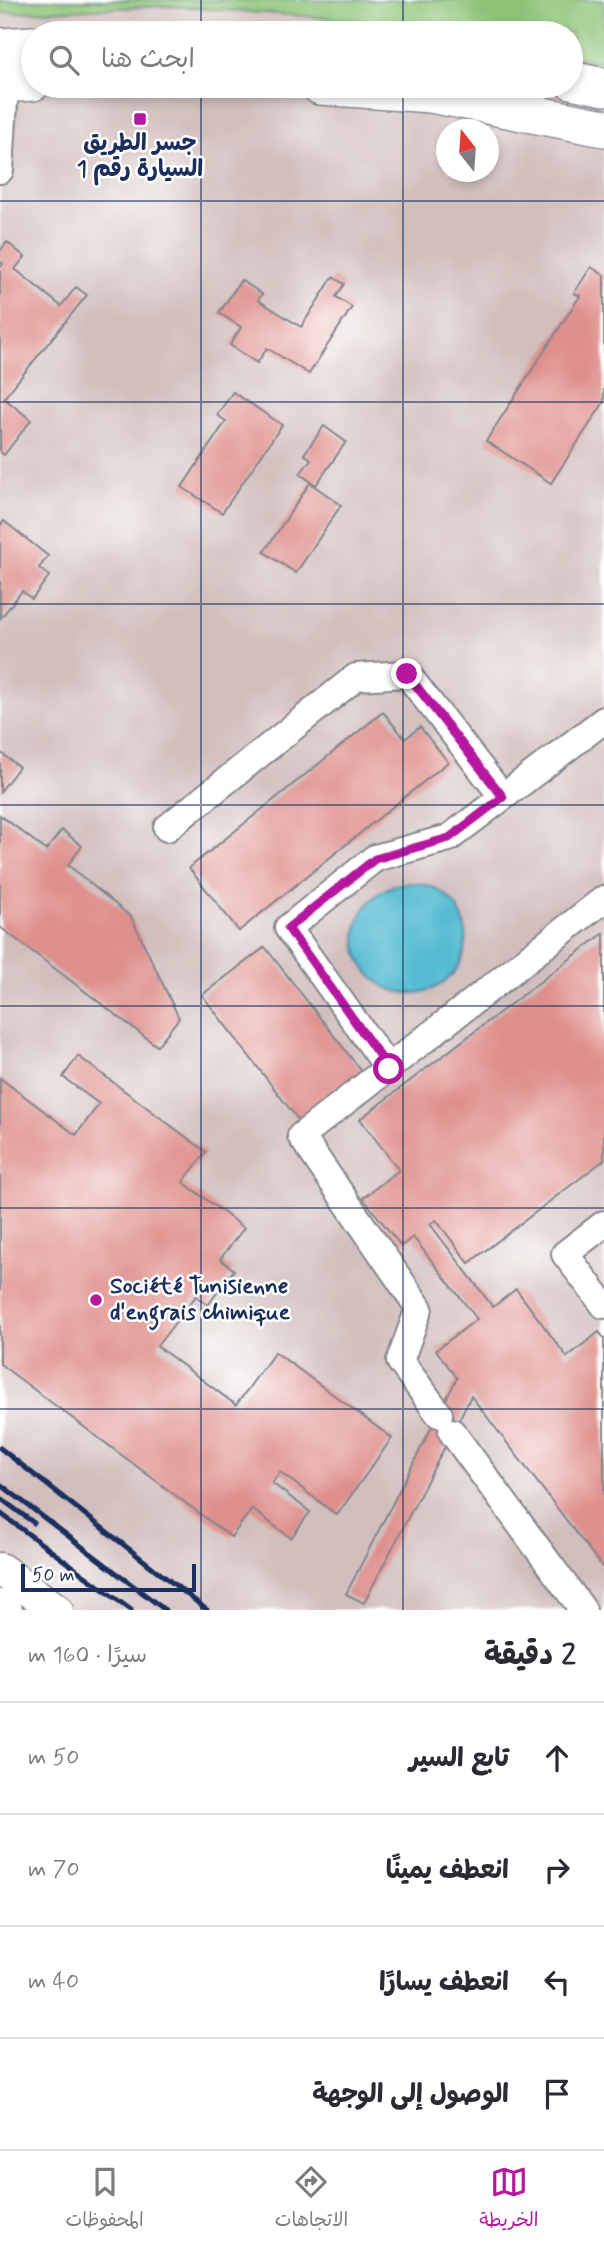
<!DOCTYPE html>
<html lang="ar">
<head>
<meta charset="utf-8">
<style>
	body { margin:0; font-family:Mynerve,"Playpen Sans Arabic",sans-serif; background:#f7f7f7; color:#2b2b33; direction:rtl }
	.compass { position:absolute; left:436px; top:119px; width:63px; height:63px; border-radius:50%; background:#fff; box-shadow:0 4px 10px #0003; rotate:343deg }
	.scale { position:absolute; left:21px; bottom:18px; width:175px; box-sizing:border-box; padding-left:7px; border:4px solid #1b2f5e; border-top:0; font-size:19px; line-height:24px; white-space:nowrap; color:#1b2f5e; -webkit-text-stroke:5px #fff; paint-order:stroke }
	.stop { position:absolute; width:21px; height:21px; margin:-16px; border:5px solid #b5179e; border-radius:50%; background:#fff }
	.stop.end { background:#b5179e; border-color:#fff; box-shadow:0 2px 7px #0008 }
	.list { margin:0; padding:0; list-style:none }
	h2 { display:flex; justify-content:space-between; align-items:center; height:91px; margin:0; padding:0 28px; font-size:30px }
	h2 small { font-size:23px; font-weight:400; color:#7c7c81 }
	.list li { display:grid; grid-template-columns:46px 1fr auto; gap:21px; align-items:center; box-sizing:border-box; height:112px; padding:0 28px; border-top:2px solid #e1e1e2 }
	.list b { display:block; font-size:26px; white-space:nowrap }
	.list em { font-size:23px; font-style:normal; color:#7c7c81 }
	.icon { flex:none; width:38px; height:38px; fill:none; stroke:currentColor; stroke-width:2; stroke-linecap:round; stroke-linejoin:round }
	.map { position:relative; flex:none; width:604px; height:1610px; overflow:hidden; direction:ltr }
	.search { position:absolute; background:#fff; box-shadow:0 4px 10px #0003; left:21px; right:21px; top:21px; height:77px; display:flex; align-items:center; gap:18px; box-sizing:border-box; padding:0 24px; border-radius:38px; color:#7c7c81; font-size:26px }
	.sheet { height:539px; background:#fff }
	nav { display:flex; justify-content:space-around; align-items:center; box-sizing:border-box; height:98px; border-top:2px solid #e1e1e2; background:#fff; font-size:19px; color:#7c7c81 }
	nav a { display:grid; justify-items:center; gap:4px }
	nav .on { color:#b5179e }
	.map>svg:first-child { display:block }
	.industrial { fill:#d1bfbd; fill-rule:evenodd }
	.green { fill:#8cc376; stroke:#54796a; stroke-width:2 }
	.water { fill:#54bbd2; stroke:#387598; stroke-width:2 }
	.building { fill:#df908c }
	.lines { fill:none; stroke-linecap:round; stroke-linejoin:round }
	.minor-casing { stroke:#86868e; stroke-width:30 }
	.major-casing { stroke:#86868e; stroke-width:35 }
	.highway-casing { stroke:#86868e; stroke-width:40 }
	.minor { stroke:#fff; stroke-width:26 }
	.major { stroke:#fff; stroke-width:32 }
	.highway { stroke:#fff; stroke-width:37 }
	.rail { stroke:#1b2f5e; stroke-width:5 }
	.route { stroke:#b5179e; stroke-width:9 }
	.grid { fill:none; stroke:#1b2f5e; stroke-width:2; stroke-opacity:0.55 }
	.poi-dot { fill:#b5179e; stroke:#fff; stroke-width:2.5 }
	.labels { text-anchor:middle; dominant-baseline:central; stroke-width:5; stroke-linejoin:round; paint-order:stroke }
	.poi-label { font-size:23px; font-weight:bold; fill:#1b2f5e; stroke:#fff }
</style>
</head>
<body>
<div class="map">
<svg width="604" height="1610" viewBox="0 0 604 1610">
	<rect width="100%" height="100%" fill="#fff"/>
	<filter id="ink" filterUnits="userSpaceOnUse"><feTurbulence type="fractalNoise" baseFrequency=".0143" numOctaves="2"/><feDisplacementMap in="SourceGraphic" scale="14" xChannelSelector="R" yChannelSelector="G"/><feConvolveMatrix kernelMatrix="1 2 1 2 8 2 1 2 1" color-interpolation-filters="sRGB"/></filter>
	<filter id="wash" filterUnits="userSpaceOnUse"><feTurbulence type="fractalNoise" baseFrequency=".00686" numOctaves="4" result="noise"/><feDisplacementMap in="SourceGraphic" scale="28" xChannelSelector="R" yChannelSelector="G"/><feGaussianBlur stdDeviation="1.57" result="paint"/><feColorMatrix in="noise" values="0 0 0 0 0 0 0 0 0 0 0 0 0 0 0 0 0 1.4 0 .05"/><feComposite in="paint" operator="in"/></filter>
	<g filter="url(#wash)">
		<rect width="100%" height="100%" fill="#f1debf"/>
		<path class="industrial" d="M170,6L448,27L475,33H33V86H571V56L604,63V1610H0V13ZM447,130H489V172H447Z"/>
		<polygon class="green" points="0,0 604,0 604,63 571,56 571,33 475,33 448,27 170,6 0,13"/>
		<circle class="water" cx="411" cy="938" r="55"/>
		<g id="blocks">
			<g class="building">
				<polygon points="7,242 25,257 15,269 61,306 76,287 87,295 4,398 31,420 4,455 0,452 0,268 3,264 0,261 0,251"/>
				<polygon points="591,267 604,275 604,402 551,483 486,441 580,296 574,293"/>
				<polygon points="333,277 344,284 336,297 352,307 309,374 267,348 257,363 230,345 241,327 219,313 241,280 262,294 258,300 301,327"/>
				<polygon points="233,392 282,425 222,513 182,487 226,421 217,415"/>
				<polygon points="324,426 346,442 316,485 300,474 311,459 304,454"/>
				<polygon points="310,483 341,505 296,573 264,552"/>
				<polygon points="4,521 48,556 39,568 49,576 32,599 22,591 0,619 0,526"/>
				<polygon points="383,712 405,739 420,727 448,762 239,931 189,868"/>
				<polygon points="0,752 19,767 0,792"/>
				<polygon points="0,815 46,850 62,830 82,846 68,865 131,917 179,1018 157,1046 0,927"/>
				<polygon points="604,933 604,1160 469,1263 436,1220 430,1224 493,1307 516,1289 567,1357 599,1332 604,1338 604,1569 471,1396 364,1603 346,1594 457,1378 436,1350 477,1319 413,1237 401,1246 363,1198 399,1170 360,1119"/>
				<polygon points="265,947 363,1073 300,1122 202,995"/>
				<polygon points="78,1056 206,1152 183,1182 244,1228 220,1259 234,1270 208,1305 196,1296 157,1346 236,1405 275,1352 392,1438 337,1515 280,1472 272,1483 310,1512 291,1538 252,1509 231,1537 0,1364 0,1078 76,1135 99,1104 63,1077"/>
			</g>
		</g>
	</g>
	<g filter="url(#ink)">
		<use href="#blocks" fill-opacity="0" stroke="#86868e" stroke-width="2"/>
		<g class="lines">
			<g class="minor-casing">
				<g id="minor">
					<polyline points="0,170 6,68"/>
					<polyline points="167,828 356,677 407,674 503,797"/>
					<polyline points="389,1069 288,928 375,858 449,838 604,720"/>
					<polyline points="604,1224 565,1254 604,1305"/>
					<polyline points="439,1414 400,1361 419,1308 301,1136 604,899"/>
					<polyline points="452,1432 583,1610"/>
				</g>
			</g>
			<g class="major-casing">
				<g id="major">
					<polyline points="0,1569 57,1610"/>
					<polyline points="0,1606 6,1610"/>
				</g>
			</g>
			<g class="highway-casing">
				<g id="highway">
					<polyline points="0,47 33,45"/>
					<polyline points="571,80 604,87"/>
					<polyline points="0,84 33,82"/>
					<polyline points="320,86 431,94 604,128"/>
				</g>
			</g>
			<use href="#minor" class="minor"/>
			<use href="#major" class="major"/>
			<use href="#highway" class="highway"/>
			<g class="rail">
				<polyline points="0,1448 207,1610"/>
				<polyline points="0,1484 165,1610"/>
				<polyline points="0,1498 34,1523"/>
				<polyline points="0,1513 131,1610"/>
			</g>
		</g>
	</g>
	<g class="lines" filter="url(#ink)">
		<polyline class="route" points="389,1069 288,928 375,859 449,838 503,797 407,674"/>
	</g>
	<path class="grid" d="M201,0V33M403,0V33M201,86V1610M403,86V1610M0,201H604M0,402H604M0,604H604M0,805H604M0,1006H604M0,1208H604M0,1409H604"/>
	<g class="poi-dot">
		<rect x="133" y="112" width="14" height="14" rx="3.5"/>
		<circle cx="96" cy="1300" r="7"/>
	</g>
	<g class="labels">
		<g class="poi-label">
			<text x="140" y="144">جسر الطريق<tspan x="140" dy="26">السيارة رقم 1</tspan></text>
			<text x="110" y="1287" text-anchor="start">Société Tunisienne<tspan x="110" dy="26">d'engrais chimique</tspan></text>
		</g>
	</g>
</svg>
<svg class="compass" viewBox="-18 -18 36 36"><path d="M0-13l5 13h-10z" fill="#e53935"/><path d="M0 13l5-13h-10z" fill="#7c7c81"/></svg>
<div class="scale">50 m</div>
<div class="stop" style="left:389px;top:1069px"></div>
<div class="stop end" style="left:407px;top:674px"></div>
<div class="search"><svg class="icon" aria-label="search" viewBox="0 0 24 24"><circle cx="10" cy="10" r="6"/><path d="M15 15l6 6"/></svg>ابحث هنا</div>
</div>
<section class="sheet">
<h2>2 دقيقة<small>سيرًا · 160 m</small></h2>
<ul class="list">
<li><svg class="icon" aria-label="ahead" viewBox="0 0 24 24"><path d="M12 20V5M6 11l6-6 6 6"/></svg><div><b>تابع السير</b></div><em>50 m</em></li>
<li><svg class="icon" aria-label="right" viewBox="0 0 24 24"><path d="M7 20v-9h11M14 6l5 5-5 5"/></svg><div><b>انعطف يمينًا</b></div><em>70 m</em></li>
<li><svg class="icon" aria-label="left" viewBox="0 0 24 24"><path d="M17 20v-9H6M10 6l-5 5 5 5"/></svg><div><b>انعطف يسارًا</b></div><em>40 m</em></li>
<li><svg class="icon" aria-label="arrive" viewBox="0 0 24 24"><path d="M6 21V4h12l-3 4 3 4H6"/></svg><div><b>الوصول إلى الوجهة</b></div></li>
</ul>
</section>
<nav>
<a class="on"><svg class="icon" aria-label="map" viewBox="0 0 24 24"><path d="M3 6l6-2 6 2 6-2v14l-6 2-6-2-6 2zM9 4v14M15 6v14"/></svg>الخريطة</a>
<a><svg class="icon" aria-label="directions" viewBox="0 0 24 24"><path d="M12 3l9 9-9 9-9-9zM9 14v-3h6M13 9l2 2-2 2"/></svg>الاتجاهات</a>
<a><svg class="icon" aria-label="saved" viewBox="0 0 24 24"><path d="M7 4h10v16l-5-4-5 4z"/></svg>المحفوظات</a>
</nav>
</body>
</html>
